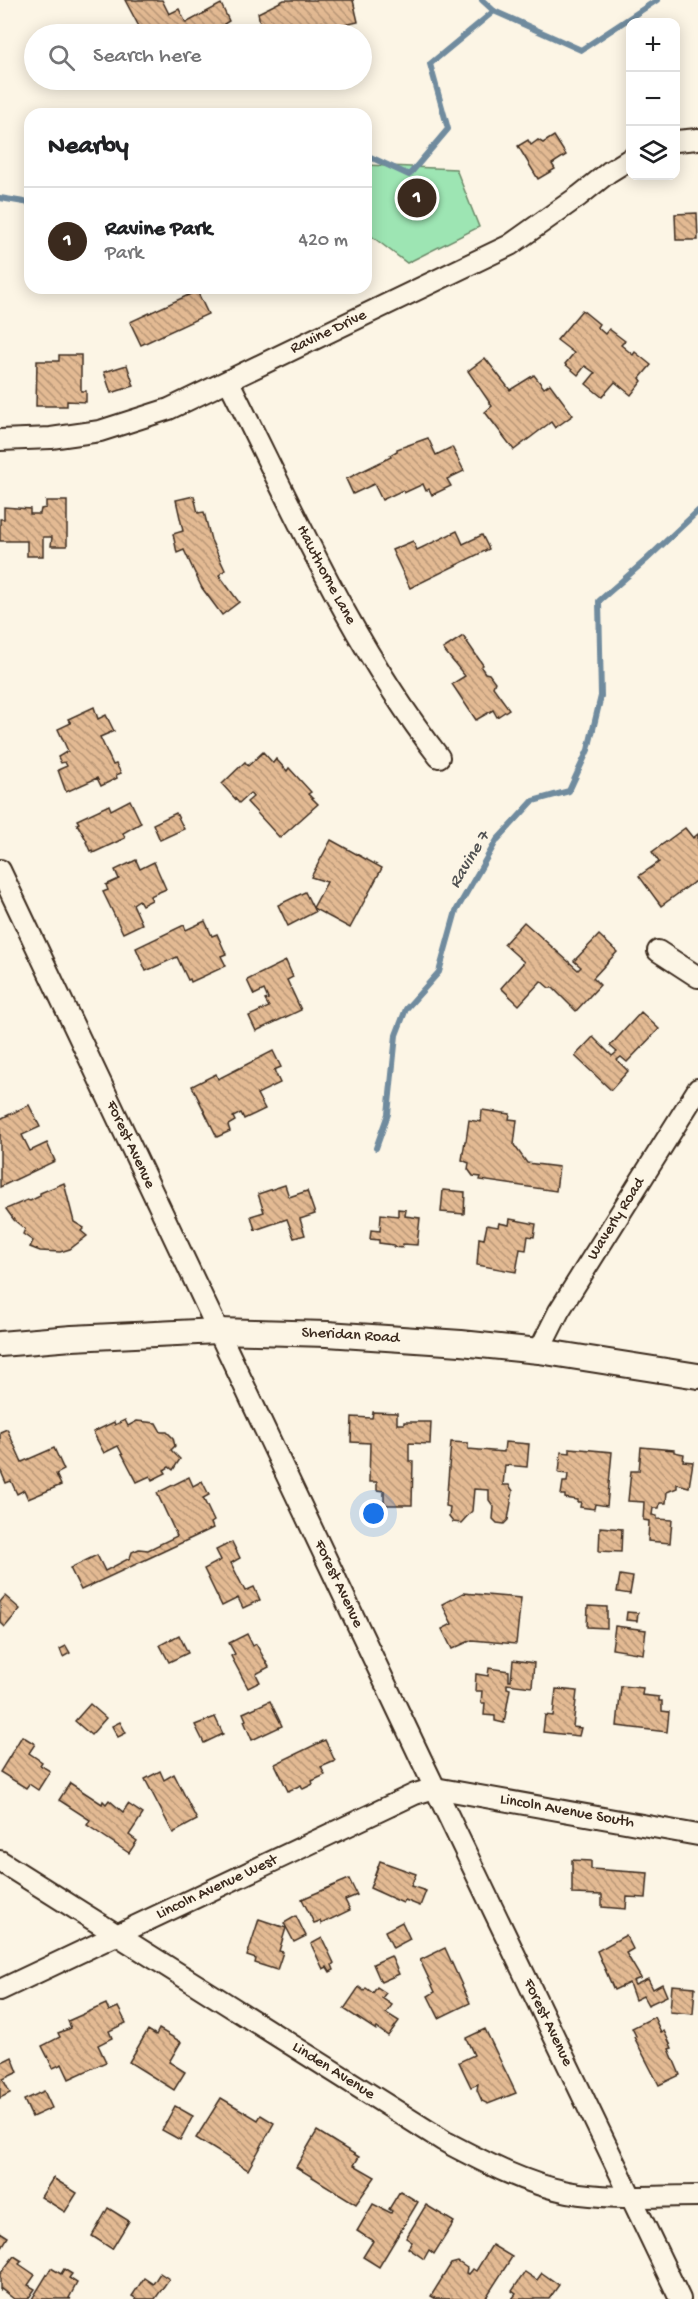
<!DOCTYPE html>
<html lang="en">
<head>
<meta charset="utf-8">
<style>
	body { margin:0; font-family:"Gochi Hand",sans-serif; background:#f6f6f6; color:#202124 }
	.controls { position:absolute; right:18px; top:18px; display:grid; overflow:hidden; border-radius:12px; box-shadow:0 3px 15px #0003 }
	.controls button { width:54px; height:54px; display:grid; place-items:center; padding:0; border:0; border-bottom:2px solid #e0e0e0; background:#fff; color:#202124; font:30px sans-serif }
	.you { position:absolute; left:374px; top:1514px; width:21px; height:21px; margin:-15px; border:4px solid #fff; border-radius:50%; background:#1a73e8; box-shadow:0 0 0 9px #1a73e833 }
	.badge { display:grid; place-items:center; width:39px; height:39px; border-radius:50%; background:#3b2a1e; color:#fff; font-size:20px; font-weight:700 }
	.pin { position:absolute; translate:-50% -50%; border:3px solid #fff; box-shadow:0 2px 6px #0006 }
	.list { margin:0; padding:0; list-style:none }
	h2 { display:flex; justify-content:space-between; align-items:center; height:78px; margin:0; padding:0 24px; font-size:26px }
	h2 small { font-size:20px; font-weight:400; color:#757577 }
	.list li { display:grid; grid-template-columns:39px 1fr auto; gap:18px; align-items:center; box-sizing:border-box; height:108px; padding:0 24px; border-top:2px solid #e0e0e0 }
	.list b { display:block; font-size:22px; white-space:nowrap }
	.list p { margin:0; font-size:20px; white-space:nowrap; color:#757577 }
	.list em { font-size:20px; font-style:normal; color:#757577 }
	.icon { flex:none; width:33px; height:33px; fill:none; stroke:currentColor; stroke-width:2; stroke-linecap:round; stroke-linejoin:round }
	.map { position:relative; flex:none; width:698px; height:2299px; overflow:hidden }
	.search { position:absolute; background:#fff; box-shadow:0 3px 15px #0003; left:24px; top:24px; width:348px; height:66px; display:flex; align-items:center; gap:15px; box-sizing:border-box; padding:0 21px; border-radius:33px; color:#757577; font-size:22px }
	.panel { position:absolute; background:#fff; box-shadow:0 3px 15px #0003; left:24px; top:108px; width:348px; height:186px; border-radius:18px }
	.map>svg:first-child { display:block }
	.park { fill:#9de5b3; stroke:#6c8868; stroke-width:1.5 }
	.lines { fill:none; stroke-linecap:round; stroke-linejoin:round }
	.stream { stroke:#708b9e; stroke-width:6 }
	.building { fill:url(#building-back-hatch); stroke:#3b2a1e; stroke-width:1.5 }
	.minor-casing { stroke:#3b2a1e; stroke-width:24 }
	.tertiary-casing { stroke:#3b2a1e; stroke-width:28 }
	.minor { stroke:#fcf5e5; stroke-width:20 }
	.tertiary { stroke:#fcf5e5; stroke-width:24 }
	.labels { text-anchor:middle; dominant-baseline:central; stroke-width:4.5; stroke-linejoin:round; paint-order:stroke }
	.street-label { font-size:16px; fill:#3b2a1e; stroke:#fcf5e5 }
	.water-label { font-size:18px; font-style:italic; fill:#515253; stroke:#fcf5e5 }
</style>
</head>
<body>
<div class="map">
<svg width="698" height="2299" viewBox="0 0 698 2299">
	<defs>
		<pattern id="building-back-hatch" width="6" height="6" patternUnits="userSpaceOnUse" patternTransform="scale(1.5)"><rect width="6" height="6" fill="#e3ba93"/><path d="M-1 5l2 2M0 0l6 6M5-1l2 2" fill="none" stroke="#b99777"/></pattern>
	</defs>
	<rect width="100%" height="100%" fill="#fcf5e5"/>
	<filter id="ink" filterUnits="userSpaceOnUse"><feTurbulence type="fractalNoise" baseFrequency=".0167" numOctaves="2"/><feDisplacementMap in="SourceGraphic" scale="12" xChannelSelector="R" yChannelSelector="G"/><feConvolveMatrix kernelMatrix="1 2 1 2 8 2 1 2 1" color-interpolation-filters="sRGB"/></filter>
	<g filter="url(#ink)">
		<polygon class="park" points="366,165 456,169 479,227 407,263 366,232"/>
		<g class="lines">
			<g class="stream">
				<polyline points="482,0 494,11"/>
				<polyline points="366,155 409,175 448,129 430,64 494,11 581,50 657,0"/>
				<polyline points="0,198 30,203"/>
				<polyline points="376,1148 388,1114 396,1035 406,1009 439,972 456,911 497,840 533,801 569,791 588,750 601,696 599,601 646,560 698,511"/>
			</g>
		</g>
		<g class="building">
			<polygon points="125,0 162,0 169,14 179,9 186,23 221,4 229,21 224,24 230,34 143,34"/>
			<polygon points="284,0 353,0 358,22 335,27 322,22 296,34 262,34 258,13"/>
			<polygon points="554,136 566,155 552,164 555,169 538,179 518,146 528,140 531,145 538,140 543,143"/>
			<polygon points="697,213 698,240 676,240 675,214"/>
			<polygon points="197,291 208,314 141,345 130,322"/>
			<polygon points="582,310 599,324 597,327 605,334 609,329 625,341 621,345 633,355 635,352 651,365 640,378 642,381 631,395 615,382 602,397 586,384 595,373 585,366 578,375 565,364 574,353 557,340"/>
			<polygon points="59,355 81,355 81,391 86,391 86,402 67,401 67,406 36,406 37,361 59,361"/>
			<polygon points="485,358 510,390 534,375 544,388 550,384 573,415 555,428 551,422 514,450 485,412 492,406 468,371"/>
			<polygon points="127,365 134,386 111,393 104,372"/>
			<polygon points="428,438 436,455 452,447 464,471 447,479 451,486 432,495 429,489 426,491 423,484 404,493 403,490 382,500 374,484 353,494 346,479 391,457 390,455 397,451 397,449"/>
			<polygon points="194,496 198,513 204,512 211,540 225,570 219,575 239,602 222,615 202,588 184,550 177,553 173,534 183,531 176,500"/>
			<polygon points="46,501 67,501 67,546 51,546 52,537 43,537 43,556 27,556 27,541 0,541 0,519 4,519 4,507 30,509 30,514 40,514 41,509 46,508"/>
			<polygon points="457,531 463,544 482,535 489,549 410,588 392,550 413,541 417,550"/>
			<polygon points="463,636 483,665 481,667 485,673 489,674 495,682 493,687 509,709 497,717 493,710 476,720 452,684 465,676 443,649"/>
			<polygon points="94,707 98,719 106,715 114,731 100,737 113,765 116,764 121,773 116,775 117,778 101,786 97,778 66,792 58,770 67,766 65,762 61,763 58,757 68,751 58,729 71,723 68,719"/>
			<polygon points="263,752 273,763 276,759 287,771 289,768 311,792 308,794 318,804 280,838 247,802 253,797 250,793 239,803 222,784 245,762 248,766"/>
			<polygon points="130,800 141,823 123,833 125,838 93,853 92,850 90,851 86,842 87,841 77,824 79,823 77,820 109,805 111,810"/>
			<polygon points="176,813 184,829 160,840 153,824"/>
			<polygon points="685,828 693,838 698,834 698,879 661,906 639,876 659,862 652,852"/>
			<polygon points="331,840 382,868 350,928 313,908 327,882 311,877"/>
			<polygon points="136,860 140,869 154,862 166,889 150,896 152,900 142,905 139,900 133,904 142,924 123,933 103,892 108,890 106,885 119,879 115,870"/>
			<polygon points="305,892 315,912 288,926 278,905"/>
			<polygon points="205,921 212,936 217,934 226,954 221,956 226,966 191,982 190,979 188,980 177,957 146,971 136,948 184,925 186,930"/>
			<polygon points="524,922 578,970 581,967 574,961 599,935 617,952 593,978 600,985 576,1011 553,988 549,988 541,981 519,1005 501,988 524,962 504,944"/>
			<polygon points="286,961 293,977 287,980 301,1010 256,1031 249,1016 269,1007 265,1000 268,999 264,990 254,995 247,980"/>
			<polygon points="641,1012 659,1029 627,1062 621,1057 617,1060 628,1071 611,1090 575,1056 593,1037 612,1056 617,1052 610,1046"/>
			<polygon points="273,1051 281,1067 274,1070 280,1083 257,1094 265,1109 244,1119 241,1113 233,1117 235,1121 228,1125 230,1131 217,1137 192,1086 216,1074 218,1079"/>
			<polygon points="29,1105 40,1127 22,1135 30,1151 47,1143 55,1161 0,1187 0,1119"/>
			<polygon points="482,1110 510,1114 509,1119 517,1120 514,1145 527,1163 559,1167 556,1191 480,1180 481,1177 473,1176 468,1169 469,1163 462,1160 465,1141 466,1141 469,1120 481,1122"/>
			<polygon points="64,1183 74,1222 84,1228 81,1231 87,1236 70,1249 60,1252 40,1251 30,1247 33,1241 23,1234 25,1229 14,1220 6,1209 27,1200 30,1201 40,1196 40,1193"/>
			<polygon points="285,1185 289,1197 307,1191 315,1214 300,1219 305,1235 294,1238 287,1219 255,1230 251,1216 264,1212 258,1194"/>
			<polygon points="443,1190 465,1192 464,1214 441,1212"/>
			<polygon points="398,1209 406,1210 405,1216 420,1218 417,1245 403,1244 402,1248 394,1247 394,1245 379,1243 379,1240 370,1239 371,1230 380,1231 381,1214 398,1216"/>
			<polygon points="510,1219 536,1224 534,1237 528,1236 526,1250 520,1249 516,1272 477,1265 479,1238 484,1239 487,1225 498,1227 499,1223 509,1225"/>
			<polygon points="373,1412 397,1413 397,1424 404,1424 404,1422 431,1422 430,1444 409,1443 409,1461 413,1461 412,1505 384,1505 384,1491 377,1490 377,1482 369,1482 370,1443 351,1442 352,1417 372,1418"/>
			<polygon points="125,1420 128,1426 137,1421 156,1423 161,1432 167,1432 173,1438 175,1446 171,1450 180,1459 173,1470 169,1467 164,1470 166,1473 152,1480 150,1476 137,1482 118,1446 104,1453 93,1432 114,1422 115,1425"/>
			<polygon points="7,1429 22,1462 54,1448 64,1470 56,1474 61,1485 28,1499 24,1490 17,1494 11,1481 6,1483 0,1469 0,1432"/>
			<polygon points="451,1442 468,1443 468,1449 504,1452 505,1442 529,1444 527,1467 505,1465 503,1485 509,1485 513,1491 508,1520 504,1524 497,1523 493,1519 494,1507 489,1500 489,1490 474,1489 472,1511 461,1523 453,1522 449,1517 450,1507 446,1506"/>
			<polygon points="641,1447 674,1450 674,1452 684,1454 683,1461 693,1462 689,1487 677,1484 677,1488 667,1492 666,1503 660,1503 659,1508 653,1508 652,1515 657,1516 657,1519 672,1520 670,1543 648,1541 649,1521 643,1520 644,1502 628,1501 631,1471 639,1471"/>
			<polygon points="570,1448 612,1452 607,1506 595,1504 594,1509 580,1507 581,1502 577,1502 578,1500 565,1498 565,1495 561,1495 563,1482 567,1482 568,1474 559,1473 561,1452 570,1453"/>
			<polygon points="189,1477 193,1486 202,1481 209,1495 203,1498 214,1521 211,1523 213,1528 81,1590 70,1568 97,1555 105,1571 130,1558 132,1552 139,1549 148,1550 177,1536 157,1493"/>
			<polygon points="600,1527 622,1529 621,1552 599,1551"/>
			<polygon points="232,1542 240,1558 231,1563 245,1591 254,1587 260,1600 243,1608 238,1598 222,1606 204,1569 221,1560 216,1550"/>
			<polygon points="620,1575 633,1577 630,1594 617,1592"/>
			<polygon points="463,1593 521,1598 516,1644 472,1640 452,1649 442,1629 452,1624 442,1604"/>
			<polygon points="5,1596 20,1609 5,1627 0,1622 0,1602"/>
			<polygon points="588,1606 607,1607 607,1628 587,1627"/>
			<polygon points="627,1612 638,1613 637,1621 626,1620"/>
			<polygon points="615,1626 646,1630 643,1654 612,1649"/>
			<polygon points="247,1634 253,1646 256,1644 269,1667 256,1674 260,1682 248,1688 231,1656 235,1654 229,1643"/>
			<polygon points="179,1635 188,1653 169,1662 160,1645"/>
			<polygon points="66,1646 70,1653 63,1657 60,1649"/>
			<polygon points="513,1660 534,1663 532,1687 507,1684 507,1688 510,1689 504,1723 495,1721 495,1716 484,1715 485,1703 481,1703 482,1691 475,1691 476,1674 488,1676 489,1668 509,1671 509,1681 511,1681"/>
			<polygon points="621,1686 643,1688 642,1695 659,1697 659,1701 662,1701 662,1711 669,1712 667,1732 617,1726"/>
			<polygon points="556,1689 577,1691 573,1727 581,1728 579,1736 543,1732 545,1715 553,1716"/>
			<polygon points="270,1701 282,1726 252,1740 244,1721 246,1720 243,1713"/>
			<polygon points="90,1704 106,1718 91,1735 75,1721"/>
			<polygon points="215,1717 223,1734 204,1743 195,1725"/>
			<polygon points="120,1722 126,1733 118,1737 112,1726"/>
			<polygon points="22,1736 35,1744 29,1753 42,1762 40,1765 50,1771 38,1790 29,1784 26,1788 0,1772"/>
			<polygon points="325,1740 335,1761 321,1767 325,1775 312,1781 313,1784 303,1789 301,1785 288,1791 275,1764"/>
			<polygon points="160,1771 164,1780 174,1774 197,1820 173,1833 145,1779"/>
			<polygon points="70,1783 102,1804 103,1801 106,1804 109,1800 123,1812 128,1804 143,1814 129,1835 137,1841 129,1853 87,1825 90,1820 59,1800"/>
			<polygon points="572,1860 591,1861 591,1869 648,1873 646,1898 627,1897 626,1909 602,1907 602,1895 572,1894"/>
			<polygon points="380,1861 416,1874 411,1886 426,1891 420,1906 405,1900 403,1903 370,1888"/>
			<polygon points="349,1879 357,1895 345,1900 350,1910 321,1924 320,1921 314,1923 302,1899"/>
			<polygon points="296,1916 306,1936 294,1942 284,1923"/>
			<polygon points="259,1919 286,1928 279,1951 283,1952 277,1970 255,1963 256,1959 247,1956"/>
			<polygon points="402,1922 410,1939 393,1948 385,1931"/>
			<polygon points="626,1935 633,1949 626,1953 641,1978 633,1981 635,1985 648,1979 653,1989 662,1984 667,1996 648,2005 643,1996 635,2000 629,1983 614,1990 597,1951"/>
			<polygon points="322,1938 334,1963 332,1965 334,1970 330,1972 327,1967 323,1969 311,1944"/>
			<polygon points="445,1948 470,2003 439,2018 428,1996 435,1992 420,1960"/>
			<polygon points="391,1956 399,1974 381,1982 373,1964"/>
			<polygon points="672,1985 695,1987 693,2014 670,2012"/>
			<polygon points="359,1987 364,1991 366,1988 373,1993 377,1987 386,1993 382,1998 392,2005 386,2013 399,2021 388,2036 377,2028 376,2030 344,2009"/>
			<polygon points="106,2004 109,2011 118,2007 126,2023 109,2031 112,2038 98,2045 106,2062 69,2079 62,2064 53,2068 42,2046 60,2037 58,2033 71,2028 68,2021"/>
			<polygon points="654,2017 661,2032 664,2031 672,2048 669,2049 680,2075 659,2085 634,2037 636,2036 632,2028"/>
			<polygon points="159,2029 181,2042 169,2062 185,2072 174,2090 129,2062 148,2030 156,2035"/>
			<polygon points="485,2029 516,2093 488,2104 482,2101 477,2090 478,2084 471,2087 459,2062 474,2055 466,2038"/>
			<polygon points="12,2057 18,2072 3,2079 10,2093 0,2098 0,2063"/>
			<polygon points="44,2091 52,2108 32,2117 24,2100"/>
			<polygon points="221,2098 258,2120 261,2115 274,2123 248,2170 196,2138"/>
			<polygon points="175,2106 193,2116 180,2140 162,2130"/>
			<polygon points="317,2131 359,2157 354,2165 375,2177 356,2204 296,2167"/>
			<polygon points="53,2178 77,2193 65,2212 41,2197"/>
			<polygon points="400,2191 418,2202 379,2267 363,2257 373,2241 357,2231 373,2204 391,2213 392,2211 389,2209"/>
			<polygon points="426,2205 454,2222 434,2254 429,2250 424,2259 408,2248 412,2242 406,2238"/>
			<polygon points="108,2208 129,2221 112,2249 92,2236"/>
			<polygon points="0,2232 8,2237 0,2250"/>
			<polygon points="492,2245 512,2257 485,2299 436,2299 431,2296 451,2264 458,2262 467,2268 466,2273 469,2274 473,2269 476,2271"/>
			<polygon points="14,2256 22,2261 19,2264 35,2275 28,2285 35,2289 28,2299 14,2299 1,2289 0,2291 0,2274"/>
			<polygon points="51,2268 61,2274 64,2269 72,2274 69,2278 77,2283 69,2298 71,2299 32,2299"/>
			<polygon points="525,2272 537,2280 542,2273 559,2285 549,2299 512,2299 516,2294 512,2291"/>
			<polygon points="160,2273 169,2279 155,2299 137,2299 132,2296 144,2278 153,2284"/>
		</g>
		<g class="lines">
			<g class="minor-casing">
				<g id="minor">
					<polyline points="676,141 698,139"/>
					<path id="s1" d="M229,382C293,509 351,644 439,757"/>
					<path id="s2" d="M0,440L51,438L100,431L169,409L510,245L579,196L609,172L630,159"/>
					<path id="s3" d="M0,870L421,1759L680,2299"/>
					<polyline points="658,951 698,977"/>
					<path id="s4" d="M539,1351L559,1311L698,1089"/>
					<path id="s5" d="M0,1861L444,2141C484,2162 523,2183 568,2192C610,2200 655,2196 698,2196"/>
					<path id="s6" d="M0,1990L415,1794L435,1788L698,1835"/>
				</g>
			</g>
			<g class="tertiary-casing">
				<g id="tertiary">
					<path id="s7" d="M0,1344L72,1338L218,1331L327,1334L461,1343L539,1351L698,1376"/>
				</g>
			</g>
			<use href="#minor" class="minor"/>
			<use href="#tertiary" class="tertiary"/>
		</g>
	</g>
	<g class="labels">
		<g class="street-label">
			<text stroke="none"><textPath href="#s2" startOffset="350">Ravine Drive</textPath></text>
			<text stroke="none"><textPath href="#s1" startOffset="216">Hawthorne Lane</textPath></text>
			<text stroke="none"><textPath href="#s3" startOffset="304">Forest Avenue</textPath></text>
			<text stroke="none"><textPath href="#s4" startOffset="153">Waverly Road</textPath></text>
			<text stroke="none"><textPath href="#s7" startOffset="351">Sheridan Road</textPath></text>
			<text stroke="none"><textPath href="#s3" startOffset="790">Forest Avenue</textPath></text>
			<text stroke="none"><textPath href="#s6" startOffset="614">Lincoln Avenue South</textPath></text>
			<text stroke="none"><textPath href="#s6" startOffset="240">Lincoln Avenue West</textPath></text>
			<text stroke="none"><textPath href="#s3" startOffset="1276">Forest Avenue</textPath></text>
			<text stroke="none"><textPath href="#s5" startOffset="394">Linden Avenue</textPath></text>
		</g>
		<g class="water-label">
			<text transform="translate(470 860) rotate(-59)">Ravine 7</text>
		</g>
	</g>
</svg>
<div class="controls">
<button>+</button>
<button>−</button>
<button><svg class="icon" aria-label="layers" viewBox="0 0 24 24"><path d="M12 4l9 5-9 5-9-5zM3 14l9 5 9-5"/></svg></button>
</div>
<div class="you"></div>
<div class="pin badge" style="left:417px;top:198px">1</div>
<div class="search"><svg class="icon" aria-label="search" viewBox="0 0 24 24"><circle cx="10" cy="10" r="6"/><path d="M15 15l6 6"/></svg>Search here</div>
<section class="panel">
<h2>Nearby<small></small></h2>
<ul class="list">
<li><span class="badge">1</span><div><b>Ravine Park</b><p>Park</p></div><em>420 m</em></li>
</ul>
</section>
</div>
</body>
</html>
